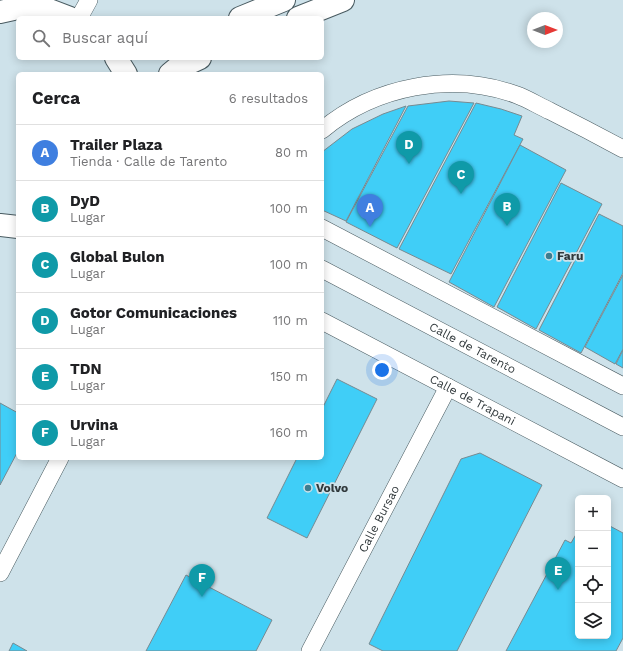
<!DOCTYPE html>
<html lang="es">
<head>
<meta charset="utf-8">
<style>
	body { margin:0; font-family:"Work Sans",sans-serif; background:#f2f2f2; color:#202124 }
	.controls { position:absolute; right:12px; bottom:12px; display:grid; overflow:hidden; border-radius:6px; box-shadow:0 2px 10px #0003 }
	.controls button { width:36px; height:36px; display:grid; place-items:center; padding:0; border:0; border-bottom:1px solid #e0e0e0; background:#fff; color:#202124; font:20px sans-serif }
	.compass { position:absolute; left:527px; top:12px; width:36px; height:36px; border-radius:50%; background:#fff; box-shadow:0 2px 10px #0003; rotate:90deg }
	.you { position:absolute; left:382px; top:370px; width:14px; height:14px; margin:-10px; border:3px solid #fff; border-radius:50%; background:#1a73e8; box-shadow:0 0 0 6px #1a73e833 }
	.badge { display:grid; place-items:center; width:26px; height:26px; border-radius:50%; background:#b45309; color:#fff; font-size:13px; font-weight:700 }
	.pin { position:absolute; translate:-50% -33px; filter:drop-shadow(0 1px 2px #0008) }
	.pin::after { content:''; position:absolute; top:21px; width:14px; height:12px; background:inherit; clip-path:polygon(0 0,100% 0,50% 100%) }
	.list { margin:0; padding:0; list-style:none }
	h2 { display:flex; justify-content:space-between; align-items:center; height:52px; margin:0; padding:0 16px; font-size:17px }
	h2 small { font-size:13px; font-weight:400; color:#757577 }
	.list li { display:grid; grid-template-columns:26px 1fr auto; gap:12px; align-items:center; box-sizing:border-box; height:56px; padding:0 16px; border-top:1px solid #e0e0e0 }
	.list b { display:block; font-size:15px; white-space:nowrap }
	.list p { margin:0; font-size:13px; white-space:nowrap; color:#757577 }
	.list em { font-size:13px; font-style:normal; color:#757577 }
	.icon { flex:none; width:22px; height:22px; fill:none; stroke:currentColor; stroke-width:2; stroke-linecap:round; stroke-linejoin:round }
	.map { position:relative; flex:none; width:623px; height:651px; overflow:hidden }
	.search { position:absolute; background:#fff; box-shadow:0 2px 10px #0003; left:16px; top:16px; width:308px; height:44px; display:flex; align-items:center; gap:10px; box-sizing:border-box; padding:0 14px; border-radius:6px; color:#757577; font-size:15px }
	.panel { position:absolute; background:#fff; box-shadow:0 2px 10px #0003; left:16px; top:72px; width:308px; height:388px; border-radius:6px }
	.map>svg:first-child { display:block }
	.building { fill:#40cef7; stroke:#778a91 }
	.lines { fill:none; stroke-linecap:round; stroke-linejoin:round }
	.minor-casing { stroke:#495b61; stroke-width:18 }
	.major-casing { stroke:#495b61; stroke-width:24 }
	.minor { stroke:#fff; stroke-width:17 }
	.major { stroke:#fff; stroke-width:22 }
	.poi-dot { fill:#3d7c90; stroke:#cee2ea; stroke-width:1.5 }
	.labels { text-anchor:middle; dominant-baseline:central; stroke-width:3.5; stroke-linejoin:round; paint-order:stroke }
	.poi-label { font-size:12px; font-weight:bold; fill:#30383b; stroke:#cee2ea; text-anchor:start }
	.street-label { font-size:12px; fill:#30383b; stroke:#cee2ea }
</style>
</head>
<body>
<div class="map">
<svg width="623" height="651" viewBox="0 0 623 651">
	<rect width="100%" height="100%" fill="#cee2ea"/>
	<g class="building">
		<polygon points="449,101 474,103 397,248 346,222 408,106"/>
		<polygon points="476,103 501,109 522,116 514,135 523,139 451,274 399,249"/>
		<polygon points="406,106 346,221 322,210 322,152 352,129 383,114"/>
		<polygon points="520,145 566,170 494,307 449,282"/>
		<polygon points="561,183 602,204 536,329 497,307"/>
		<polygon points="599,214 623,226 623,273 581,353 539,330"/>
		<polygon points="623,275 623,349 615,364 585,347"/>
		<polygon points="623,350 623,368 616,364"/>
		<polygon points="337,379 377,399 307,538 267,518 297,458 322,458 322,409"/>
		<polygon points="0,403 18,413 18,451 0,485"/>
		<polygon points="480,453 542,485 457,651 383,651 369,644 461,459"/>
		<polygon points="608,525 623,533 623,638 616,651 506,651 565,540 571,543 578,531 578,636 608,636"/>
		<polygon points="186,575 272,620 256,651 146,651"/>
		<polygon points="13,643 27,651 9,651"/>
	</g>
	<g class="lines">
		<g class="minor-casing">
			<g id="minor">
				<polyline points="79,18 89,0"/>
				<path d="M322,130C375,86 452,71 517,95C528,99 539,106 550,111C574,123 599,136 623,149"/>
				<polyline points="322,228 623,386"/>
				<path id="s1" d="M322,269L623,427"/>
				<path id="s2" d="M322,321L623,479"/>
				<polyline points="0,573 60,458"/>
				<path id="s3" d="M310,651L448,387"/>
			</g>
		</g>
		<g class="major-casing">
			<g id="major">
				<polyline points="0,12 18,8 49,10 70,18"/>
				<polyline points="240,18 284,0"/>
				<polyline points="298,18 343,0"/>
				<polyline points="116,58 126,74"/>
				<polyline points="170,74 176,69 200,58"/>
				<polyline points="0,225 18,227"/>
			</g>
		</g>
		<use href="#minor" class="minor"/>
		<use href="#major" class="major"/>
	</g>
	<g class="poi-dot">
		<circle cx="549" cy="256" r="4"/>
		<circle cx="308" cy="488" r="4"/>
	</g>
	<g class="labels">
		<g class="poi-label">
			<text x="557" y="256">Faru</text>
			<text x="316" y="488">Volvo</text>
		</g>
		<g class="street-label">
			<text stroke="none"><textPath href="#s1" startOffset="170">Calle de Tarento</textPath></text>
			<text stroke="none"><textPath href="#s2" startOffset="170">Calle de Trapani</textPath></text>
			<text stroke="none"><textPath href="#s3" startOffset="149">Calle Bursao</textPath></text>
		</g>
	</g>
</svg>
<div class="controls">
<button>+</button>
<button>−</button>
<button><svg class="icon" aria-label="locate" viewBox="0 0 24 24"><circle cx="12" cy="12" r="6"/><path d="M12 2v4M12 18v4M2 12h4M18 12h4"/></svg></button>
<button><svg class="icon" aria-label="layers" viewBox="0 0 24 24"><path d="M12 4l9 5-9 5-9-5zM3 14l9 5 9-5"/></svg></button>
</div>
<svg class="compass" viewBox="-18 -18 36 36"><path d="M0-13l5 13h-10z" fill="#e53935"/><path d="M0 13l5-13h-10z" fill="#757577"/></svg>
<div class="you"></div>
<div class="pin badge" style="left:370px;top:227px;background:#3f7fe0">A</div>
<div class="pin badge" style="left:507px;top:226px;background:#0f9aa8">B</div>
<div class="pin badge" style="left:461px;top:194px;background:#0f9aa8">C</div>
<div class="pin badge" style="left:409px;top:164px;background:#0f9aa8">D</div>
<div class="pin badge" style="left:558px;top:590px;background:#0f9aa8">E</div>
<div class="pin badge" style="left:202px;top:597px;background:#0f9aa8">F</div>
<div class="search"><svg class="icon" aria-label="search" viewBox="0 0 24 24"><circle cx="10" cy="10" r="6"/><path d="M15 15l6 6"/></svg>Buscar aquí</div>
<section class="panel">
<h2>Cerca<small>6 resultados</small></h2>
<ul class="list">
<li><span class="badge" style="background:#3f7fe0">A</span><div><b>Trailer Plaza</b><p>Tienda · Calle de Tarento</p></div><em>80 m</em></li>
<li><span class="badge" style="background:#0f9aa8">B</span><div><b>DyD</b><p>Lugar</p></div><em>100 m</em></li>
<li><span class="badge" style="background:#0f9aa8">C</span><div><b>Global Bulon</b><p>Lugar</p></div><em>100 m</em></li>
<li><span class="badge" style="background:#0f9aa8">D</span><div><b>Gotor Comunicaciones</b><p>Lugar</p></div><em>110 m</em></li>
<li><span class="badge" style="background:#0f9aa8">E</span><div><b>TDN</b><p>Lugar</p></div><em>150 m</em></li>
<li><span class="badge" style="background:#0f9aa8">F</span><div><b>Urvina</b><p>Lugar</p></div><em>160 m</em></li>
</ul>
</section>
</div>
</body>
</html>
